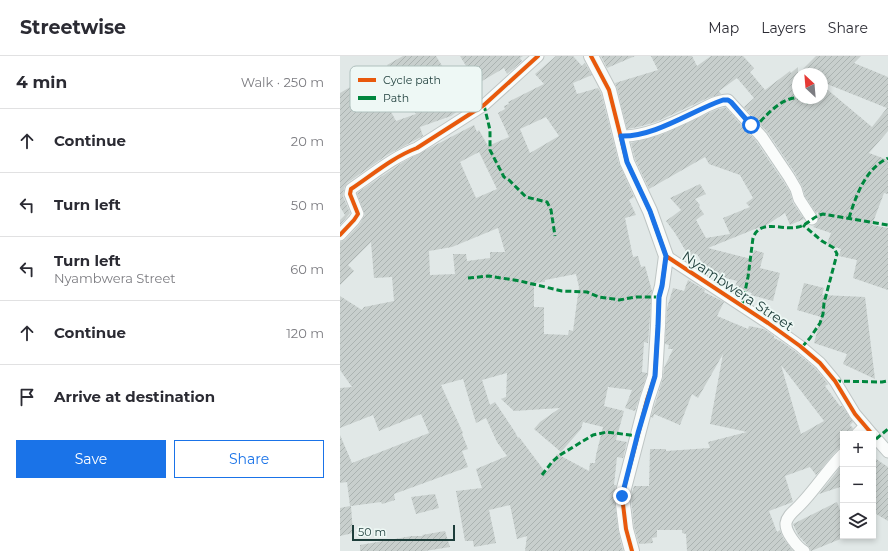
<!DOCTYPE html>
<html lang="en">
<head>
<meta charset="utf-8">
<style>
	body { margin:0; font-family:Montserrat,sans-serif; background:#f2f2f3; color:#2b2b33 }
	.controls { position:absolute; right:12px; bottom:12px; display:grid; overflow:hidden; border-radius:0px; box-shadow:0 2px 6px #0003 }
	.controls button { width:36px; height:36px; display:grid; place-items:center; padding:0; border:0; border-bottom:1px solid #e1e1e2; background:#fff; color:#2b2b33; font:20px sans-serif }
	.compass { position:absolute; left:452px; top:12px; width:36px; height:36px; border-radius:50%; background:#fff; box-shadow:0 2px 6px #0003; rotate:334deg }
	.scale { position:absolute; left:12px; bottom:10px; width:103px; box-sizing:border-box; padding-left:4px; border:2px solid #1d3d3a; border-top:0; font-size:11px; line-height:14px; white-space:nowrap; color:#1d3d3a; -webkit-text-stroke:3px #eef8f5; paint-order:stroke }
	.stop { position:absolute; width:12px; height:12px; margin:-9px; border:3px solid #1a73e8; border-radius:50%; background:#fff }
	.stop.end { background:#1a73e8; border-color:#fff; box-shadow:0 1px 4px #0008 }
	.list { margin:0; padding:0; list-style:none }
	h2 { display:flex; justify-content:space-between; align-items:center; height:52px; margin:0; padding:0 16px; font-size:17px }
	h2 small { font-size:13px; font-weight:400; color:#7c7c81 }
	.list li { display:grid; grid-template-columns:26px 1fr auto; gap:12px; align-items:center; box-sizing:border-box; height:64px; padding:0 16px; border-top:1px solid #e1e1e2 }
	.list b { display:block; font-size:15px; white-space:nowrap }
	.list p { margin:0; font-size:13px; white-space:nowrap; color:#7c7c81 }
	.list em { font-size:13px; font-style:normal; color:#7c7c81 }
	.actions { display:flex; gap:8px; padding:12px 16px }
	.actions a { flex:1; padding:9px 0; border:1px solid #1a73e8; border-radius:0px; text-align:center; font-size:14px; color:#1a73e8 }
	.actions .main { background:#1a73e8; color:#fff }
	.icon { flex:none; width:22px; height:22px; fill:none; stroke:currentColor; stroke-width:2; stroke-linecap:round; stroke-linejoin:round }
	.map { position:relative; flex:none; width:548px; height:495px; overflow:hidden }
	header { display:flex; align-items:center; gap:24px; box-sizing:border-box; height:56px; padding:0 20px; background:#fff; border-bottom:1px solid #e1e1e2 }
	header strong { font-size:19px }
	nav { display:flex; gap:22px; margin-inline-start:auto; font-size:14px }
	main { display:flex }
	aside { flex:1; background:#fff }
	.map>svg:first-child { display:block }
	.building { fill:url(#building-hatch); fill-rule:evenodd }
	.lines { fill:none; stroke-linecap:round; stroke-linejoin:round }
	.minor-casing { stroke:#bec5c4; stroke-width:13 }
	.tertiary-casing { stroke:#bec5c4; stroke-width:16 }
	.minor { stroke:#fafcfb; stroke-width:11 }
	.tertiary { stroke:#fafcfb; stroke-width:14 }
	.quiet { stroke:#00873e; stroke-width:3; stroke-dasharray:6 3; stroke-linecap:butt }
	.cycleway-casing { stroke:#eef8f5; stroke-width:6 }
	.cycleway { stroke:#e8590c; stroke-width:4 }
	.route { stroke:#1a73e8; stroke-width:5 }
	.labels { text-anchor:middle; dominant-baseline:central; stroke-width:3.5; stroke-linejoin:round; paint-order:stroke }
	.street-label { font-size:14px; fill:#1d3d3a; stroke:#eef8f5 }
	.key { fill:#eef8f5; stroke:#afc0bd; stroke-width:1 }
	.key-label { font-size:11px; fill:#1d3d3a }
</style>
</head>
<body>
<header>
<strong>Streetwise</strong>
<nav><a>Map</a><a>Layers</a><a>Share</a></nav>
</header>
<main>
<aside>
<h2>4 min<small>Walk · 250 m</small></h2>
<ul class="list">
<li><svg class="icon" aria-label="ahead" viewBox="0 0 24 24"><path d="M12 20V5M6 11l6-6 6 6"/></svg><div><b>Continue</b></div><em>20 m</em></li>
<li><svg class="icon" aria-label="left" viewBox="0 0 24 24"><path d="M17 20v-9H6M10 6l-5 5 5 5"/></svg><div><b>Turn left</b></div><em>50 m</em></li>
<li><svg class="icon" aria-label="left" viewBox="0 0 24 24"><path d="M17 20v-9H6M10 6l-5 5 5 5"/></svg><div><b>Turn left</b><p>Nyambwera Street</p></div><em>60 m</em></li>
<li><svg class="icon" aria-label="ahead" viewBox="0 0 24 24"><path d="M12 20V5M6 11l6-6 6 6"/></svg><div><b>Continue</b></div><em>120 m</em></li>
<li><svg class="icon" aria-label="arrive" viewBox="0 0 24 24"><path d="M6 21V4h12l-3 4 3 4H6"/></svg><div><b>Arrive at destination</b></div></li>
</ul>
<div class="actions"><a class="main">Save</a><a>Share</a></div>
</aside>
<div class="map">
<svg width="548" height="495" viewBox="0 0 548 495">
	<defs>
		<pattern id="building-hatch" width="6" height="6" patternUnits="userSpaceOnUse"><rect width="6" height="6" fill="#c8cfcd"/><path d="M-1 1l2-2M0 6l6-6M5 7l2-2" fill="none" stroke="#abb3b1"/></pattern>
	</defs>
	<rect width="100%" height="100%" fill="#e1e8e7"/>
	<g class="building">
		<polygon points="63,0 96,0 126,49 111,60 80,71 83,80 47,99 7,127 4,132 3,140 10,157 0,169 0,164 5,159 0,151 0,37 31,19 56,65 76,58 47,9"/>
		<polygon points="120,0 183,0 180,2 182,5 167,18 164,12 137,28"/>
		<path d="M216,0H233L242,10L245,7L252,19L233,27L237,38L258,32L261,37L279,108L294,141L289,144L296,159L285,162L293,201L298,200L301,211L305,210L312,235L308,287L304,286L302,316L307,317V318L295,355L285,352L292,334L268,331L264,350L284,355L276,384L287,386L283,402L277,401L274,429H276L274,441L278,474L283,495H185L187,480L177,483L170,449L149,454L156,487L134,491L133,485H125L116,435L142,432L136,413L167,400L157,386L146,362L136,367L123,323L101,329L123,377L122,378L128,393L122,395L128,411L54,438L55,444L42,448L41,446L11,450L13,477L0,480V452L10,450L7,426L0,427V379L12,407L89,377L81,358L39,375L33,359L0,372V332L12,331L0,314V240L22,254L24,251L54,245L52,221L34,222L31,186L8,209L14,215L0,229V186L5,184L19,169L25,159L17,137L63,106L134,69L137,76L139,74L148,90L169,81L158,57L165,53L164,50L169,48L168,46L204,28L195,18ZM206,61L219,80L190,97L180,73ZM139,96L157,133L136,142L120,106ZM158,172L165,196H150V202L127,205L126,198H113L115,218L90,219L89,195L112,191ZM236,218L239,231L233,275L229,274L228,279L204,278V251H194V227L205,226V224ZM167,317L166,341L161,343L174,355L220,352L200,366L194,373L221,396L241,373L243,366L263,371L256,399L255,407H250L249,415L217,398L206,417L179,381L178,382L175,376L155,346L150,349L142,324Z"/>
		<polygon points="261,0 295,0 267,12"/>
		<path d="M311,0H352L357,10L371,0H403L414,12L410,16L425,34L450,15L451,17L458,11V18L476,0H521L514,7L548,21V75L529,97L548,104V138L544,137L532,169L548,172V234L513,222L517,204L499,200L501,193L487,188L491,177L473,171L478,166V156L476,157L465,140L462,130L455,117L428,77L404,51L414,42L397,22L379,35L381,38L368,42L316,66L298,71L287,73L277,32L275,27L318,14ZM458,18H482V26L547,52L532,71L482,29V42H458Z"/>
		<polygon points="385,51 416,85 443,125 450,136 453,147 464,163 450,169 445,157 419,174 420,171 368,192 411,203 414,194 424,197 420,212 440,217 433,245 411,239 412,237 395,231 397,225 368,217 357,198 350,202 335,177 326,165 341,154 330,142 360,128 366,138 355,143 360,149 359,151 364,158 356,164 366,182 390,178 383,162 410,151 406,147 413,142 400,119 369,108 365,101 309,133 295,103 291,87 321,79 373,55"/>
		<path d="M348,224L365,234L364,236L384,246L377,260L408,273L409,270L424,273L434,280V282L442,286L456,296L475,312L488,328L485,330L500,350H502L513,366L510,369L513,372L510,378H501L503,379V391L498,393L476,419L470,411L445,420L453,446L429,455L437,476L440,474L443,482L453,495H347L346,478L342,477V474H317V481L312,482L313,487L299,488L294,471L291,441L294,430H309L310,393H326V395L370,392L368,386L407,376L370,368L383,298L358,342L352,338L340,369L314,358L313,362L311,361L323,322L324,312L333,293H328L329,289L325,288L327,252L333,232L344,235ZM441,309L484,365L461,378Z"/>
		<polygon points="464,227 484,232 482,239 525,241 535,323 503,308 507,298 474,287 481,261 457,254"/>
		<polygon points="533,401 548,411 548,465 533,456"/>
		<polygon points="503,408 503,426 500,431 479,438"/>
		<polygon points="95,438 99,452 76,458 71,441"/>
		<polygon points="497,446 503,462 503,482 471,495 470,492 458,479 453,468"/>
		<polygon points="105,475 110,491 85,495 20,495 20,489 72,480 83,480 82,479"/>
	</g>
	<g class="lines">
		<g class="minor-casing">
			<g id="minor">
				<path d="M281,80C305,81 333,67 354,57C364,52 376,44 388,44L422,81L449,121L456,133L459,143L472,163"/>
				<path d="M0,179L14,164L18,158L10,138L11,133C32,119 53,101 77,92L144,49L198,0"/>
				<polyline points="326,200 428,267 460,290 480,307 495,325 515,358 532,378"/>
				<polyline points="517,378 525,370"/>
				<polyline points="533,379 548,396"/>
				<path d="M464,495C457,491 445,476 446,467C447,460 454,455 459,450C475,434 487,414 503,398"/>
			</g>
		</g>
		<g class="tertiary-casing">
			<polyline id="tertiary" points="251,0 269,34 287,106 310,155 326,200 322,230 319,241 318,270 315,320 307,344 282,440 286,473 292,495"/>
		</g>
		<use href="#minor" class="minor"/>
		<use href="#tertiary" class="tertiary"/>
		<g class="quiet">
			<polyline points="460,42 464,43 468,47"/>
			<polyline points="144,49 150,74 150,94 164,121 169,124 186,141 207,146 211,154 215,180"/>
			<path d="M414,72C425,61 441,41 458,42"/>
			<path d="M509,162C516,140 525,113 548,102"/>
			<polyline points="128,222 149,220 180,225 222,235 247,236 259,241 274,243 279,244 296,241 319,241"/>
			<path d="M402,250L408,221L413,182C420,162 443,175 458,171C468,169 473,160 483,158L548,169"/>
			<polyline points="462,291 470,282 480,267 483,258 484,247 497,198 494,192 482,185 463,169"/>
			<polyline points="495,325 542,326 548,325"/>
			<polyline points="536,383 548,373"/>
			<polyline points="202,419 212,406 220,399 253,379 267,376 297,380"/>
		</g>
		<g class="cycleway-casing">
			<g id="cycleway">
				<polyline points="251,0 269,34 287,106 310,155 326,200 428,267 460,290 480,307 495,325 515,358 532,378"/>
				<path d="M0,179L14,164L18,158L10,138L11,133C32,119 53,101 77,92L144,49L198,0"/>
				<polyline points="292,495 286,473 282,440 307,344 315,320 318,270 319,241 322,230 326,200"/>
			</g>
		</g>
		<use href="#cycleway" class="cycleway"/>
	</g>
	<g class="lines">
		<path class="route" d="M282,440L298,377L315,320L318,270L319,241L322,230L326,200L310,155L287,106L281,80C315,81 351,55 383,44H388L391,46L411,69"/>
	</g>
	<g class="labels">
		<g class="street-label">
			<text transform="translate(398 235) rotate(34)">Nyambwera Street</text>
		</g>
	</g>
	<rect x="10" y="10" width="132" height="46" rx="6" class="key"/>
	<rect x="18" y="22" width="18" height="4" fill="#e8590c"/>
	<rect x="18" y="40" width="18" height="4" fill="#00873e"/>
	<g class="key-label">
		<text x="43" y="28">Cycle path</text>
		<text x="43" y="46">Path</text>
	</g>
</svg>
<div class="controls">
<button>+</button>
<button>−</button>
<button><svg class="icon" aria-label="layers" viewBox="0 0 24 24"><path d="M12 4l9 5-9 5-9-5zM3 14l9 5 9-5"/></svg></button>
</div>
<svg class="compass" viewBox="-18 -18 36 36"><path d="M0-13l5 13h-10z" fill="#e53935"/><path d="M0 13l5-13h-10z" fill="#7c7c81"/></svg>
<div class="scale">50 m</div>
<div class="stop" style="left:411px;top:69px"></div>
<div class="stop end" style="left:282px;top:440px"></div>
</div>
</main>
</body>
</html>
